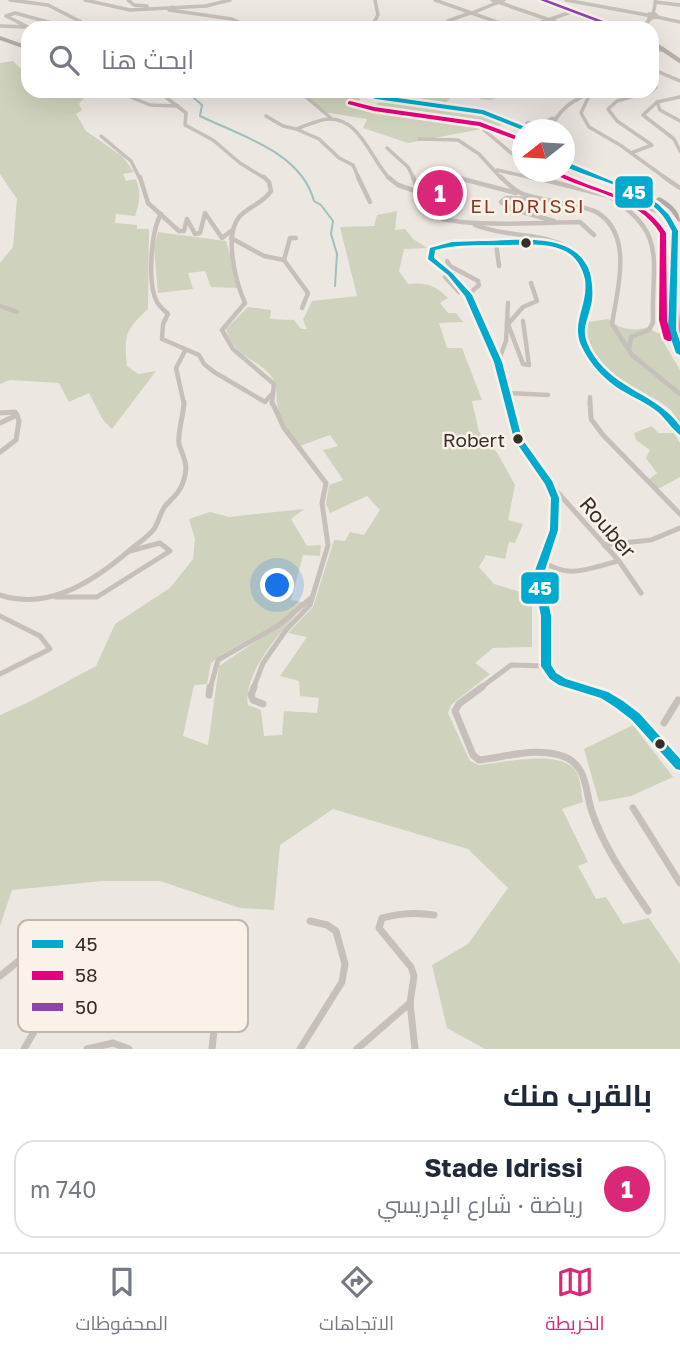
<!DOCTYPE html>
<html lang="ar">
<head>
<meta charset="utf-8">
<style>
	body { margin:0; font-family:"Golos Text",Cairo,sans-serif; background:#f2f2f3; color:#1f2937; direction:rtl }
	.compass { position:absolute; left:512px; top:119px; width:63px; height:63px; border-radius:50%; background:#fff; box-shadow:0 7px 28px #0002; rotate:253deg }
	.you { position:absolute; left:278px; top:586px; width:24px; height:24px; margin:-18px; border:5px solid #fff; border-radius:50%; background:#1a73e8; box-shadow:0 0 0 10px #1a73e833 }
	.badge { display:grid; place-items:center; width:46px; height:46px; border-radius:50%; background:#db2777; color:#fff; font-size:23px; font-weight:700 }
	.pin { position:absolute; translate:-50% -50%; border:4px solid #fff; box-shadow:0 2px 7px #0006 }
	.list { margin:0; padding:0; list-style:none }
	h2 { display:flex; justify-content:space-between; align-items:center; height:91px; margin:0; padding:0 28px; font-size:30px }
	h2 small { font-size:23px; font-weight:400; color:#747a83 }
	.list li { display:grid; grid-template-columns:46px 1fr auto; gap:21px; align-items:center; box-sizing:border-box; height:98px; margin:0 14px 14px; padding:0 14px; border:2px solid #e0e1e3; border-radius:21px }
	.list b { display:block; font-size:26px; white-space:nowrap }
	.list p { margin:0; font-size:23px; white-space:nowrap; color:#747a83 }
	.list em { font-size:23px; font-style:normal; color:#747a83 }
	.icon { flex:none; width:38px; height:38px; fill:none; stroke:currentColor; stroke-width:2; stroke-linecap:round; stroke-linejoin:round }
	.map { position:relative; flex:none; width:680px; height:1049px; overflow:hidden; direction:ltr }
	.search { position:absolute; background:#fff; box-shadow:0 7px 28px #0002; left:21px; right:21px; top:21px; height:77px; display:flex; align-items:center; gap:18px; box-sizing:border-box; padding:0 24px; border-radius:21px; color:#747a83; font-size:26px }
	.sheet { height:203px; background:#fff }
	nav { display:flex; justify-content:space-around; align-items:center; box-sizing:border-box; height:98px; border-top:2px solid #e0e1e3; background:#fff; font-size:19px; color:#747a83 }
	nav a { display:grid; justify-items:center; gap:4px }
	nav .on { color:#db2777 }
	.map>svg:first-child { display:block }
	.green { fill:#cfd2bc }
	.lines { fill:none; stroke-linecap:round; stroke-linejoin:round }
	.stream { stroke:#9ec0be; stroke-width:2 }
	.minor-far3 { stroke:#c6bfba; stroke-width:3.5 }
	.minor-far2 { stroke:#c6bfba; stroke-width:4.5 }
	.minor-far1 { stroke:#c6bfba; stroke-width:5 }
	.minor { stroke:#c6bfba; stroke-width:7 }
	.tertiary { stroke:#c6bfba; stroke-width:3.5 }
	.secondary-far3 { stroke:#b7b0ab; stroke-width:4.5 }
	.secondary-far2 { stroke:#b7b0ab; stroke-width:5 }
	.secondary-far1 { stroke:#b7b0ab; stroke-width:7 }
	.secondary { stroke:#b7b0ab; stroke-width:9 }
	.trunk { fill:#b0aaa6; fill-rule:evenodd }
	.bus-1-casing { stroke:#faf2e9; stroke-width:5 }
	.bus-2-casing { stroke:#faf2e9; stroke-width:5 }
	.bus-3-casing { stroke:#faf2e9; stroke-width:5 }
	.bus-1 { fill:#00a9ce; fill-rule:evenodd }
	.bus-2 { fill:#e5007d; fill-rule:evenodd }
	.bus-3 { fill:#8e44ad; fill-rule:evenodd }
	.bus-dot { fill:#372d28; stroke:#faf2e9; stroke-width:2.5 }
	.labels { text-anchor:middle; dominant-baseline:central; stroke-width:5; stroke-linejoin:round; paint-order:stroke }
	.far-neighbourhood-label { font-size:19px; letter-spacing:2px; fill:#863722; stroke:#faf2e9 }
	.bus-label { font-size:19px; fill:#372d28; stroke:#faf2e9; text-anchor:end }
	.street-label { font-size:21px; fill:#372d28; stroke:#faf2e9 }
	.key { fill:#faf2e9; stroke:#c0b7af; stroke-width:2 }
	.key-label { font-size:19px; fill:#372d28 }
	.line-badge { stroke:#faf2e9; stroke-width:2.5 }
	.badge-label { font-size:19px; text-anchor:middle; font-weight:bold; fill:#fff }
</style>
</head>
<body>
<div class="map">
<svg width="680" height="1049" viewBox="0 0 680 1049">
	<rect width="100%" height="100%" fill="#ede7e2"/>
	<g class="green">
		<path d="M13,61L20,68H28V91H89L79,104L82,110L76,114L86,131L122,156L134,172L123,174L126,181L136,179C141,193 140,202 135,216L116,214L115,223L137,225V229H149L148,309C125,331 124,334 127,366L138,374L156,371L112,429L103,420L89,393L69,402L59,383L10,380L0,384V263L13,247L17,199L0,174V63Z"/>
		<path d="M299,91H344L360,99L358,106L373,108L378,103C409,102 477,109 503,125L408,143L363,128L367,119L323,112L304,95H297L301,93Z"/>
		<polygon points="418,91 499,91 502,96 490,100 480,99 481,96 477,95 454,95 446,102 417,98 421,94"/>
		<path d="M397,211L395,230L405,229L413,239L427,248L404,249L399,271L408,284C426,282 435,285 448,298L440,303L448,313H456L463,322L439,323L447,348H462L482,400L472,401L479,432L498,454L515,485L508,520L523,524L515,543L509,542L505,559L486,555L479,567L494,584L527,594L532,608V647L493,648L475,663L490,674L451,705L448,713L470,761L479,765C503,763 559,749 575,770C581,778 581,792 583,802L562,809L588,862L578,866L596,899L606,897L623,924L649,918L680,964V1049H485L447,1028L432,965L468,944L508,888L468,849L333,809L280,845L274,910L240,908L160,881H103L12,890L0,926V715L31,701L96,666L115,624L170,588L193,559L195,539L189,519L210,512L229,517L304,509L291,519L307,546L321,545L320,556L303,555L291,600L303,602L278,623L221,655L211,663L207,684L194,685L183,736L208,745L219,666L297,614C278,634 242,677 248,705L261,710L264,736L282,735L284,711L317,713L319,698L300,696L299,681L280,676L307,637L288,633L313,607L334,540L345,541L350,532L364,535L380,510L367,496L330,513L326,504L329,485L343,480L323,450L338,446L330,435L300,446C292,435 283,425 279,413C275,401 279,385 271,376C255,356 236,360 226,329L248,307L271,310L270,319L294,320L301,329H307L303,320L312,301L357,296L340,227L374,226L377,215Z"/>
		<polygon points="158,232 226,241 240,288 211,287 205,271 188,273 193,289 158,293 154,248"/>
		<path d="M608,319C618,329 637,333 650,326L653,331L666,336L664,343L680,370V426C673,399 634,392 614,379C601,370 589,346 585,332L588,322Z"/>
		<polygon points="652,426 658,433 674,433 680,443 680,477 656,490 647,481 657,473 646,458 650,450 636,440 634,433"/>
		<polygon points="633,725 673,777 631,796 599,802 584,749"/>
	</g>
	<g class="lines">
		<path class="stream" d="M186,91L202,105L200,116C241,136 301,152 314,201L321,205L333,221L331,234L337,254L335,286"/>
		<g class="minor-far3">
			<polyline points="10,0 48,5 93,28"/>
			<polyline points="85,0 130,10 206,6"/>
			<polyline points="128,0 134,5 147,6"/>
			<polyline points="435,0 514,28"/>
			<polyline points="492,0 573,28"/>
			<polyline points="655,2 680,5"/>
			<polyline points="206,6 230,0"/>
			<polyline points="172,7 169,10 232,19 252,28"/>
			<polyline points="472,13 504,0"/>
			<polygon points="649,14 655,14 658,17 649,18"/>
			<polyline points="657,17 680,22"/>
			<polyline points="448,21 470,13"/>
			<polyline points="0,26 28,27 6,16 15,13 70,28"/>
			<polyline points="92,26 106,28"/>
			<polyline points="371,28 378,15 375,0"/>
			<polyline points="525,28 571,12"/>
			<polyline points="642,28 651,18"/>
			<polyline points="652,50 665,50"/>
			<polyline points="652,69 680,81"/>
			<polyline points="652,81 656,87 652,91"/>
			<polyline points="116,91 150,105 178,106"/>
			<polyline points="158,91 186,113 185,125 213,140 240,163 266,179"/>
			<polyline points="299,91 331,118"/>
			<polyline points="586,94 588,98 581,113 589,127 620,145 667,179"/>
			<polyline points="680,97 657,102 643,115 674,139 680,151"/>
			<polyline points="657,102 660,110 680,121"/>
			<polyline points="266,116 283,126 296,129"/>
			<polyline points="527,123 540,124 553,118"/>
			<polyline points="484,130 522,162"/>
			<path d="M550,130C559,108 574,99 596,91"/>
			<polyline points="101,136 131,161 140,179"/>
			<polyline points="419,139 458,140 479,154 502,179"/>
			<polyline points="387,148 408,167 414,179"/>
			<polyline points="631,153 652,145 617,121 608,109 617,101 651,91"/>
			<polyline points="497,170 537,179"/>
			<polyline points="537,172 546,179"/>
			<path d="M359,179L353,165L339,158L319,139L296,129C306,126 317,120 328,119C360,117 371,160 390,179"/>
		</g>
		<g class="minor-far2">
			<polyline points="140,177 148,203 179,231 184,231 187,219 195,234 200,233 205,213 222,238 231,231"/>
			<path d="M264,177L269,182L271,191C263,203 250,206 240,216C223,234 236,283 245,303L222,330L233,349L274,384L272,404"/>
			<polyline points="358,177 370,202"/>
			<polyline points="388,177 398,185 421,193"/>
			<path d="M413,177C418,187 421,203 428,212C444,230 553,222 580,222L594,235"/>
			<path d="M501,177C520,197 525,195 552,201C566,205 587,206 598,213C634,236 617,291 612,324L632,355L680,394"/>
			<polyline points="529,177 549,181"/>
			<polyline points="543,177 549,181 632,202 668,215"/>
			<polyline points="664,177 680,188"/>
			<polyline points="459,178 516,193"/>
			<path d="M609,196C669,234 651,260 653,322L649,330L631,337L629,350"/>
			<polyline points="533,199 506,198 501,202 512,209 554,221"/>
			<path d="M161,214C151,231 147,284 157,302C159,306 164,310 168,314L163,324L162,339L199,355L204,364L214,372L265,402L271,395"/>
			<path d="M475,225C504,237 535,232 563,245"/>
			<polyline points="231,238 264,256 284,260 290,238 296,238"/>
			<polyline points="496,243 499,266"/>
			<polyline points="284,260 308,293 302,308"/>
			<polyline points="447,261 450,266 478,281 479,285 468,295"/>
			<polyline points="450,274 445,277 459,292"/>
			<polyline points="0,306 17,312"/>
			<polyline points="523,321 529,365 523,364 508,324 523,307 537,301 531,283"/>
			<polyline points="498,362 506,341 508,303"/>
			<polyline points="506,393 548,395"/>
			<polyline points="590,397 590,404"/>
			<polyline points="184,404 176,368 185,351"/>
		</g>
		<g class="minor-far1">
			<polyline points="590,402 591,419 603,435 680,514"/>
			<polyline points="0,413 15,412 17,415 0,423"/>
			<polyline points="0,452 16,440 19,421 17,415"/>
			<polyline points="552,486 619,561 641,593"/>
			<polyline points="604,545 651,540 680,528"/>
			<path d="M542,561C570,580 588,568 619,561"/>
			<path d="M0,595C49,611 94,581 130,550C137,544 148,537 154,529C159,522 160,512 166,505C176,495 182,490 185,475C188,463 182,454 179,444C177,435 184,413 184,402"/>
			<polyline points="56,597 97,597 170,551 160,543 130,551"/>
			<polyline points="0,616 40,636 50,649 0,674"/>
			<polyline points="210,689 218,660 279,625 311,598"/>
			<polyline points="253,689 263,663 286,630 310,605 328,545 322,503 326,483 284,428 272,402"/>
			<polyline points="479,689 511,665 546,666"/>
		</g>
		<g class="minor">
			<polyline points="254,687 251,695 253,700 263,704"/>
			<path d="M482,687L459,704L455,711L473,755L479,760C506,757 538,746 565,757C588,767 585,792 592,812C604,848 627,880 648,911"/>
			<polyline points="209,695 210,687"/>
			<polyline points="664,723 678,700"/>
			<polyline points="633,808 680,883"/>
			<polyline points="26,955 48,932"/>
			<polyline points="0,976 26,955 59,967 84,970 99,980"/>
			<path d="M24,1049C36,1029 49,1002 70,990C92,977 162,966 187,973C199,976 209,986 218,994L212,1049"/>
			<polyline points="87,1049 113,1043 129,1049"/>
			<polyline points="300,1049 342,982 345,964 336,931 327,925 310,921"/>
			<polyline points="357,1049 410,1003"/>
			<path d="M415,1049L410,1003L414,976L411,967L379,928L382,918C400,913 416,912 434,915"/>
		</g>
		<g class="tertiary">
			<polyline points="566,0 647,15"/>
			<polyline points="653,14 656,0"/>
		</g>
		<g class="secondary-far3">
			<polyline points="542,0 619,28"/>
			<polyline points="652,42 680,61"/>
		</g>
		<path class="secondary-far2" d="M509,404C494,347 478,296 431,259L432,249C452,242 542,237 561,245C576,251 585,268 588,283C591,302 577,321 582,336C592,373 625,387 655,404"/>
		<g class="secondary-far1">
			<path d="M508,402C511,414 513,427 518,438C527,459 549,474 554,497C561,525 543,548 539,574C536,587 545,603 546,616C549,661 530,672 584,689"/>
			<polyline points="652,402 664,411 680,432"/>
		</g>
		<path class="secondary" d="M579,687C629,703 646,728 680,766"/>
		<g class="trunk">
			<polygon points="0,36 28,46 28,50 0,40"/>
			<polygon points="350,91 360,91 376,95 483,110 534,130 524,130 482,114 376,99"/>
			<path d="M564,161L579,169L648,197L662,206L673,218L678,231V295L680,324V355L676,353L668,324L672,322C667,293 674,263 672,234C669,198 602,183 575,172L564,166Z"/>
			<path d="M659,197C669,202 680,210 680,222L678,221L670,210L657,200L656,199Z"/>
		</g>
		<g class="bus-1-casing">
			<g id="bus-1">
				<polygon points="350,91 360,91 376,95 483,110 533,130 523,130 482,114 376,99"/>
				<path d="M564,161L645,195L658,204L669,215L678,231L676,330L680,342V355L676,353L668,330L672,231C669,226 667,221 663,216C640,187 596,181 564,166Z"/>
				<path d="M481,241C517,241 576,230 590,273C592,281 593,292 592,300C588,325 577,329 594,356C618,391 657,394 680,426V435C672,429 666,419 658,412C647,403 633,397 621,390C605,380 590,364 582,347C570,323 589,305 585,279C582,266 575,255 563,250C545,242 524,245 505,245C481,245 458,244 435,250L434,258L452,273L472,295L502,362L522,439L552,481L559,498L558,530L543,576L551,616V665L556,673L566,679L608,692L623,701L640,714L680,759V770L676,769L632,720L615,707L601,698L559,685L550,679L541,666V616L533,576L550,530L551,498L545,484L514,439L494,362L465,296L448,275L428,259L430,248L452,242Z"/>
			</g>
		</g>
		<g class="bus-2-casing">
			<g id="bus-2">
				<polygon points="350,101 374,107 480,122 522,138 522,142 479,126 374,111 348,104 348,102"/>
				<path d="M558,172C568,176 578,181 589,185C619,196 648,204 666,233L667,320L672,339L671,341H668L664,339L659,320L660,233C639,198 590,192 556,175L555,174Z"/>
			</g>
		</g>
		<g class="bus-3-casing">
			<polygon id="bus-3" points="540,0 547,0 622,28 614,28"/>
		</g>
		<use href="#bus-1" class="bus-1"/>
		<use href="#bus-2" class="bus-2"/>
		<use href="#bus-3" class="bus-3"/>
	</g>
	<g class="bus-dot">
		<circle cx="526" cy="243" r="6"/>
		<circle cx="518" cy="439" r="6"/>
		<circle cx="660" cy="744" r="6"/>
	</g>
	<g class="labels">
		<g class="far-neighbourhood-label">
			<text x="528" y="205">EL IDRISSI</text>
		</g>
		<g class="bus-label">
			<text x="505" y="439">Robert</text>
		</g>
		<g class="street-label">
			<text transform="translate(608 527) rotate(49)">Rouber</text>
		</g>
	</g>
	<rect x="18" y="920" width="230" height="112" rx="10" class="key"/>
	<rect x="32" y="940" width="31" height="8" fill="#00a9ce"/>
	<rect x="32" y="971" width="31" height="9" fill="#e5007d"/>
	<rect x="32" y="1003" width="31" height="8" fill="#8e44ad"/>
	<g class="key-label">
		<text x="75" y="951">45</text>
		<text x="75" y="982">58</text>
		<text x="75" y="1014">50</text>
	</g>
	<g class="line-badge">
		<rect x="614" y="175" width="40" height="34" rx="7" fill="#00a9ce"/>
		<rect x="520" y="571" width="40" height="34" rx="7" fill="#00a9ce"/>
	</g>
	<g class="badge-label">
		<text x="634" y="199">45</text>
		<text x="540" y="595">45</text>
	</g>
</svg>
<svg class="compass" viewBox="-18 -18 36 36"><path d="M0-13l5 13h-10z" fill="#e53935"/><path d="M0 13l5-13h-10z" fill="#747a83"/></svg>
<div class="you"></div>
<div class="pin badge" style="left:440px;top:193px">1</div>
<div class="search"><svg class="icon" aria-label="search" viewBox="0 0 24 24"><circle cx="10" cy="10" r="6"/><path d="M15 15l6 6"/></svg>ابحث هنا</div>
</div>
<section class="sheet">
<h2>بالقرب منك<small></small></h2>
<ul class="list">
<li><span class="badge">1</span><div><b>Stade Idrissi</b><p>رياضة · شارع الإدريسي</p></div><em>740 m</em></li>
</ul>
</section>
<nav>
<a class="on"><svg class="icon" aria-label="map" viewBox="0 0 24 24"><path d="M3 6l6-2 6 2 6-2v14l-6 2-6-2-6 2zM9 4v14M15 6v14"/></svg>الخريطة</a>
<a><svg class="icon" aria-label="directions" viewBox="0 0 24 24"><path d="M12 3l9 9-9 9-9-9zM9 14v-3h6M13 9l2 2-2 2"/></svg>الاتجاهات</a>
<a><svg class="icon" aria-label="saved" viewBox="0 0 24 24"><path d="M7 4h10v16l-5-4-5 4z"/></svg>المحفوظات</a>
</nav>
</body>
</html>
